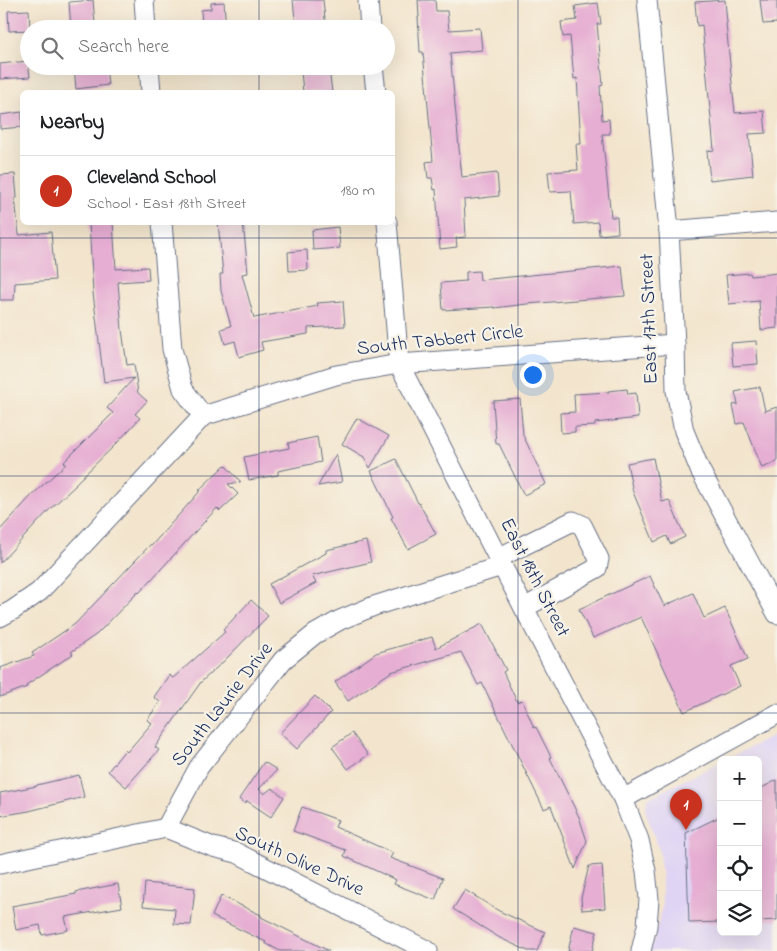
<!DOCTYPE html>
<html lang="en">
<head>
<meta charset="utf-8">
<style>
	body { margin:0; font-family:"Indie Flower",sans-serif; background:#f6f6f6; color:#202124 }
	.controls { position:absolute; right:15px; bottom:15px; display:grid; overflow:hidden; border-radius:8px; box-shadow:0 5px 20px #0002 }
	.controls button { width:45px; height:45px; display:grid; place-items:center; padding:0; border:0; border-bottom:1px solid #e0e0e0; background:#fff; color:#202124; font:25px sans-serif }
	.you { position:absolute; left:532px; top:374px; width:18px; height:18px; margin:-12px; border:4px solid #fff; border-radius:50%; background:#1a73e8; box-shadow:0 0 0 8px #1a73e833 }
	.badge { display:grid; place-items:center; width:32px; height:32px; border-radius:50%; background:#c8321e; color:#fff; font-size:16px; font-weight:700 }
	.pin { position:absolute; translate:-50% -41px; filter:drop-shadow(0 1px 2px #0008) }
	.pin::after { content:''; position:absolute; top:26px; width:18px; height:15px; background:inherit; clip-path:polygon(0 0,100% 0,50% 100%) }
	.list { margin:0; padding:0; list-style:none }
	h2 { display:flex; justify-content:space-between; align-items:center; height:65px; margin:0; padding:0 20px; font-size:21px }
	h2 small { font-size:16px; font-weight:400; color:#757577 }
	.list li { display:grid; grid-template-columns:32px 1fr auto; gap:15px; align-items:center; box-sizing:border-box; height:70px; padding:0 20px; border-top:1px solid #e0e0e0 }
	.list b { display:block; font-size:19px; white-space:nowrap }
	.list p { margin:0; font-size:16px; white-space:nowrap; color:#757577 }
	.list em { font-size:16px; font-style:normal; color:#757577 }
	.icon { flex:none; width:28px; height:28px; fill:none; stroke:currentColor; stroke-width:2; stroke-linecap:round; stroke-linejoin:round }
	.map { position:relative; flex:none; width:777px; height:951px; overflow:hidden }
	.search { position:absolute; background:#fff; box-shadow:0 5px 20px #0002; left:20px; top:20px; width:375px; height:55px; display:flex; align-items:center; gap:12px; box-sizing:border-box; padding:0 18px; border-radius:28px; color:#757577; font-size:19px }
	.panel { position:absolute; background:#fff; box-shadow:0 5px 20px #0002; left:20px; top:90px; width:375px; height:135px; border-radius:8px }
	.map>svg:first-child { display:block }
	.built { fill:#e0d4f4 }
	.building { fill:#e6aed3 }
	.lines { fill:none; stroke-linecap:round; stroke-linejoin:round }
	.minor-casing { stroke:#676f85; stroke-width:21 }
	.minor { stroke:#fff; stroke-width:19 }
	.grid { fill:none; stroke:#1b2f5e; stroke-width:1; stroke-opacity:0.55 }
	.labels { text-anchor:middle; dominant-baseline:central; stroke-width:4.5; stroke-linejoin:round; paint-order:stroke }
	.street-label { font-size:20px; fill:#1b2f5e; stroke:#f7f3e8 }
</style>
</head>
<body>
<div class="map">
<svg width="777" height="951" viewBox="0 0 777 951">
	<rect width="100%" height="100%" fill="#f7f3e8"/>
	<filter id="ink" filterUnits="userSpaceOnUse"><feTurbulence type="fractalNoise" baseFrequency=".02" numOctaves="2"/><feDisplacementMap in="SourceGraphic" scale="10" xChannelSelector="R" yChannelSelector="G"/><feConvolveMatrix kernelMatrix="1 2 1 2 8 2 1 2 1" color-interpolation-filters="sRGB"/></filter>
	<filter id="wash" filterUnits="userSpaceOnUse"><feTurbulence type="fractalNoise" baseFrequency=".0096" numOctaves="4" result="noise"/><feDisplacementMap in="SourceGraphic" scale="20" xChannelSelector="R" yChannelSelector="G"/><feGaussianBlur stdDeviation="1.12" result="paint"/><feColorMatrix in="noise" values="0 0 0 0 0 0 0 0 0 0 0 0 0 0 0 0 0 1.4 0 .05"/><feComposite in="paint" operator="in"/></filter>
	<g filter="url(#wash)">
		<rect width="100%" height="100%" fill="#f3e5cd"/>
		<polygon class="built" points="777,734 777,951 649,951 654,940 662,907 662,879 659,850 645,810 648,798 721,762 721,932 758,932 758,760 725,760"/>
		<g id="blocks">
			<g class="building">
				<polygon points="93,0 95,25 91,25 92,29 71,29 69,2"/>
				<polygon points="293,0 323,0 326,29 296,29"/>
				<polygon points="418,0 435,0 436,11 447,11 449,30 480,28 482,50 450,53 460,158 462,177 497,173 499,196 464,200 466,237 456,238 457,247 440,249 436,189 434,190 432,178 428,178 426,162 433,161 423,52 420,52 418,17 419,17"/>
				<polygon points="725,0 727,23 726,24 735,113 764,111 766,133 749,134 753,175 710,180 707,151 714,150 702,25 697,26 695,2"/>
				<polygon points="760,0 777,0 777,23 763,24"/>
				<polygon points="224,2 226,29 202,29 201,10 211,9 211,3"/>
				<polygon points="598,3 601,24 597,24 603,85 600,86 602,120 609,119 610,134 602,134 611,217 617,217 618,233 599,235 598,222 574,224 571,191 550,192 548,172 578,170 576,144 581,144 577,78 574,79 570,36 563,37 561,22 577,20 575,6"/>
				<polygon points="29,10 30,29 29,29 29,30 9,31 8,11"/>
				<polygon points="28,61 30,77 0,79 0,64"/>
				<polygon points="74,66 106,66 108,85 76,89"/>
				<polygon points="329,69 332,92 303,92 301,71"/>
				<polygon points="22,112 22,127 0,129 0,115"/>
				<polygon points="15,174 17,198 15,198 19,235 51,232 55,280 15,283 14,300 0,300 0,175"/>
				<polygon points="89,222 113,222 116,269 148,267 149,280 118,282 122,330 127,365 134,364 138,393 147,401 135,414 140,418 117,443 75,484 76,485 50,509 0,563 0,530 33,494 66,464 64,462 113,413 107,408 134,378 104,382 93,293"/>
				<polygon points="218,222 243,222 248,273 242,274 254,318 318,306 317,303 343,301 345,326 308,328 308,334 261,342 263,350 239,357 235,341 225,344 221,329 231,326 221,291 220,274 223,274"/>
				<polygon points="338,227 340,248 313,250 312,230"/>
				<polygon points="307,250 308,270 289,271 288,252"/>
				<polygon points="622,266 625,296 527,304 494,308 494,307 443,310 441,283 466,281 466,272 479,271 480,280"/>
				<polygon points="750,273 751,276 777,273 777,328 761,330 759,301 729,304 726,275"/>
				<polygon points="756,341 758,364 733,366 731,343"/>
				<polygon points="760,387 765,411 777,407 777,462 762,468 744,422 737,424 733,405 738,404 735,392"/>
				<polygon points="627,389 628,394 636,393 638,418 595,423 595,426 575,427 575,432 561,433 560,413 575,412 574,394 609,392 608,391"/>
				<polygon points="520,399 523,435 546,484 524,495 499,444 496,444 493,401"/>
				<polygon points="357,418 389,436 370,468 364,457 342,444"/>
				<polygon points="317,437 321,462 278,471 278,475 249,480 244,457 289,448 288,443"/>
				<polygon points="336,454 342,482 318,486"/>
				<polygon points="653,458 662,502 669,500 685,537 670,544 667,536 654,542 633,492 627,463"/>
				<polygon points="396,459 418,503 419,503 436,534 408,549 391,518 393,517 371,471"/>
				<polygon points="225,465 241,482 228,484 238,494 220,511 217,508 139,593 138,592 97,634 71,652 73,654 26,685 27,687 0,697 0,668 34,656 32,653 75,624 151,544 152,545 201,490 199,490"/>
				<polygon points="366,541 371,562 312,576 316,583 279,603 269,584 326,553 326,550"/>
				<polygon points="650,576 664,606 693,593 704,618 725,608 748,659 731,666 740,686 684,712 641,617 593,638 579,609"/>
				<polygon points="251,600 268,616 224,661 201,682 155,747 159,750 126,787 108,771 125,750 127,752 152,723 147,720 160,702 154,697 169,675 173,678 225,632 223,630"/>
				<polygon points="482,624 506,670 503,672 517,702 522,700 534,728 536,727 551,757 550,758 579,817 587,841 575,869 551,806 544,809 482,683 478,685 461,652 391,672 348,701 335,682 376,653 432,637 436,648"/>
				<polygon points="315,696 331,712 297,749 280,733"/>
				<polygon points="352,733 368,755 348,769 332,747"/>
				<polygon points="264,762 277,770 259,789 264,794 272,788 284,797 271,817 247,801 245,804 239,799"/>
				<polygon points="79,775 84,797 29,811 0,816 0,793 37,786 37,785"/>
				<polygon points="777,780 777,920 758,921 758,790"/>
				<polygon points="302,807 338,820 335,827 393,853 390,858 443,878 435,900 394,884 396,880 344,856 346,850 293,831"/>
				<polygon points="721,816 721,922 689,923 686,833"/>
				<polygon points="602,865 605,908 582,910 581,898 589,866"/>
				<polygon points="145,883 195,888 191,925 174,924 175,909 143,906"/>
				<polygon points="118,884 122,907 65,917 68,930 42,935 40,925 16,930 12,906 76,894 76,892"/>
				<polygon points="465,890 499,911 545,932 537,951 528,951 500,938 453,909"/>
				<polygon points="221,896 261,915 261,917 329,951 280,951 265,943 266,942 212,916"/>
				<polygon points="574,926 597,932 592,951 568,951"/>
			</g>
		</g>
	</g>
	<g filter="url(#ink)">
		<use href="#blocks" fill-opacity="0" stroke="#676f85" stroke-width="1"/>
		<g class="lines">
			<g class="minor-casing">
				<g id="minor">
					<polyline points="144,0 146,29"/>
					<polyline points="368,0 370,29"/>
					<polyline points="647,0 669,231 675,344 676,391 684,431 700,470 777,614"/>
					<polyline points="149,66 151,92"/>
					<polyline points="373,66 376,92"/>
					<polyline points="162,222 172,349 183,389 203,416"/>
					<polyline points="387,222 399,364 498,558 623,799 639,840 646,871 649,899 647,926 641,951"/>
					<polyline points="669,231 777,222"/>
					<polyline points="498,558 573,521 582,525 599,559 597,568 524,608"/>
					<polyline points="0,617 13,610 39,592 203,416 336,375 399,364 675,344"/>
					<polyline points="623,799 777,714"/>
					<polyline points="166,828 199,767 283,660 315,634 340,620 374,606 502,566"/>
					<polyline points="0,864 166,828 213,847 237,853 428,951"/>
				</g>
			</g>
			<use href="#minor" class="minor"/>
		</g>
	</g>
	<path class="grid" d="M259,0V29M518,0V951M259,66V92M259,222V951M0,238H777M0,476H777M0,713H777"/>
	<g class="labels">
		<g class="street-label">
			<text transform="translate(650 319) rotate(-92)">East 17th Street</text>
			<text transform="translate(440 341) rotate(-6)">South Tabbert Circle</text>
			<text transform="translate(534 578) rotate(63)">East 18th Street</text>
			<text transform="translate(223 705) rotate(-52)">South Laurie Drive</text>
			<text transform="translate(299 862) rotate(25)">South Olive Drive</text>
		</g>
	</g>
</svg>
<div class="controls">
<button>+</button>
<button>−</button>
<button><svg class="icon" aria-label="locate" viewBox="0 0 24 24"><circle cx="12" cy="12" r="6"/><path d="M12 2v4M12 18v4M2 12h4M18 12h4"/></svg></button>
<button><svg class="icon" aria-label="layers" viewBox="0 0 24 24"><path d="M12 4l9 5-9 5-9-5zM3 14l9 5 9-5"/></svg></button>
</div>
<div class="you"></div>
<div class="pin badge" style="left:686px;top:830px">1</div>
<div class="search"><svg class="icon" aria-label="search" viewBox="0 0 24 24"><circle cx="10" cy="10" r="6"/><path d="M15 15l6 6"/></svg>Search here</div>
<section class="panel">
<h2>Nearby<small></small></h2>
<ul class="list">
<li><span class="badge">1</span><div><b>Cleveland School</b><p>School · East 18th Street</p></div><em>180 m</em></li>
</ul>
</section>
</div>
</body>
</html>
